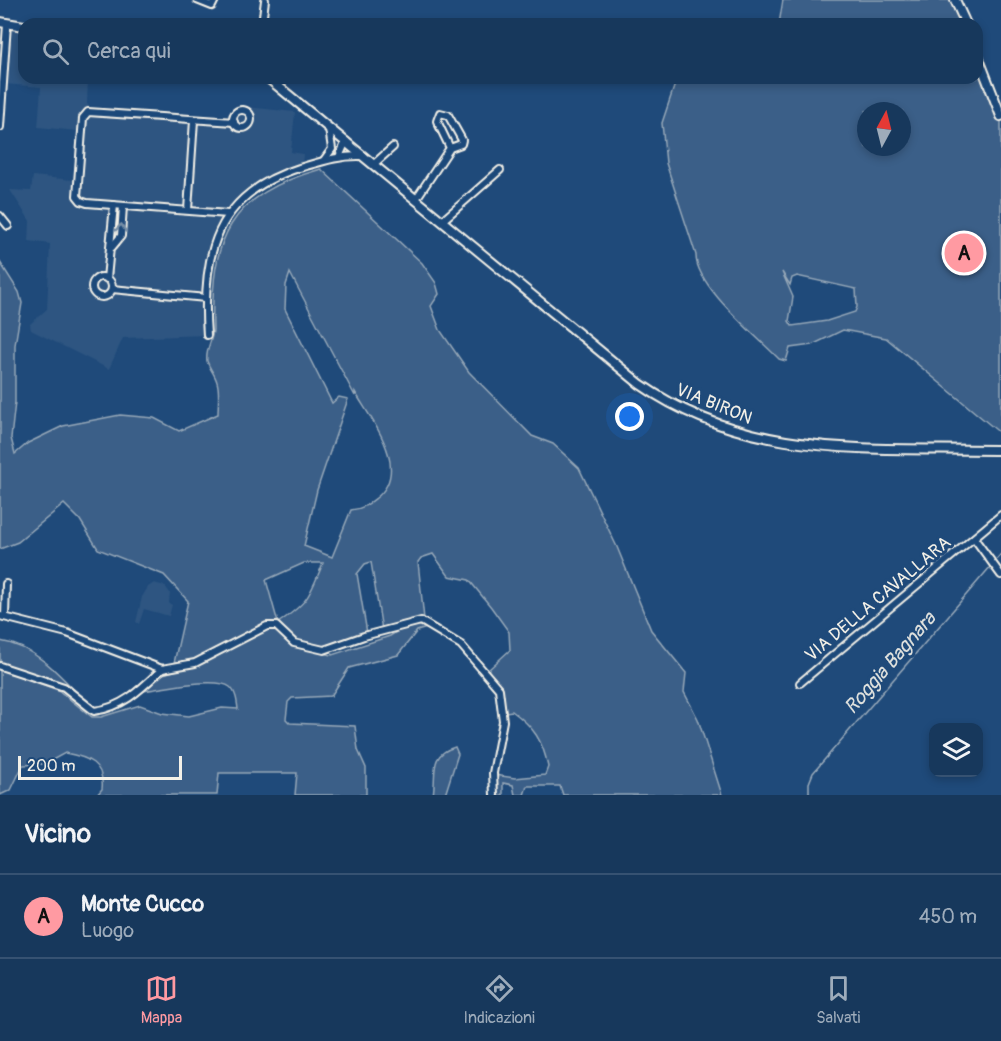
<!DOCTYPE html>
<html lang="it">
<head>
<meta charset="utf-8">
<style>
	body { margin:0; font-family:Pangolin,sans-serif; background:#203f62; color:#f1f3f6 }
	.controls { position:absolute; right:18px; bottom:18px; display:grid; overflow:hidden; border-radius:12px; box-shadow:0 3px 9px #0003 }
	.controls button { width:54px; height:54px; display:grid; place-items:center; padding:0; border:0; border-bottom:2px solid #365272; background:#17385c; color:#f1f3f6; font:30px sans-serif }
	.compass { position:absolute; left:857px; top:102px; width:54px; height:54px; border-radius:50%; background:#17385c; box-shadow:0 3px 9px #0003; rotate:7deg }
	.scale { position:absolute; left:18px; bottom:15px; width:164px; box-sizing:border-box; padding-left:6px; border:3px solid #f4f1e8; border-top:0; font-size:16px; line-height:21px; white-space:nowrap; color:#f4f1e8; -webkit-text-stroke:4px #1f4a7a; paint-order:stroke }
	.you { position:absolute; left:630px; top:417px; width:21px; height:21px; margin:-15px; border:4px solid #fff; border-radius:50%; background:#1a73e8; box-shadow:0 0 0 9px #1a73e833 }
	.badge { display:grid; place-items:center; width:39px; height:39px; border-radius:50%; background:#ff9aa2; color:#111; font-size:20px; font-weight:700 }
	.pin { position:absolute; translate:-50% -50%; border:3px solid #fff; box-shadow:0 2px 6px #0006 }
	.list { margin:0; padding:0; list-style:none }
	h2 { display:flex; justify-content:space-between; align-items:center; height:78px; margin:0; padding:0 24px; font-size:26px }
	h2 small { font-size:20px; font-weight:400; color:#9eacbb }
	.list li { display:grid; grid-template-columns:39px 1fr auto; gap:18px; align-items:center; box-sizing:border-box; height:84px; padding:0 24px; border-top:2px solid #365272 }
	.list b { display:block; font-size:22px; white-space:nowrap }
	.list p { margin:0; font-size:20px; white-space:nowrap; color:#9eacbb }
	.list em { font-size:20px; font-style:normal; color:#9eacbb }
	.icon { flex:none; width:33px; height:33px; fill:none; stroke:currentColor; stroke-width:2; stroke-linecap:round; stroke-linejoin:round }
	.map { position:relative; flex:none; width:1001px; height:795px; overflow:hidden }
	.search { position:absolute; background:#17385c; box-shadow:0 3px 9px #0003; left:18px; right:18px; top:18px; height:66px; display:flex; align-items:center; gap:15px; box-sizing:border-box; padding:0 21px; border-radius:18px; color:#9eacbb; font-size:22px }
	.sheet { height:162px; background:#17385c }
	nav { display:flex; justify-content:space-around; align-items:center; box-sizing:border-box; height:84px; border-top:2px solid #365272; background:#17385c; font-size:16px; color:#9eacbb }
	nav a { display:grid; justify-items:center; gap:3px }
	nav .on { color:#ff9aa2 }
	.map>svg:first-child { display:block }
	.built { fill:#2d5581 }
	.green { fill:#3a5f88; stroke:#97a8b8; stroke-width:1.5; fill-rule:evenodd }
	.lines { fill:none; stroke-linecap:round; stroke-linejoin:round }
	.stream { stroke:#9cacbb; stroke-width:1.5 }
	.minor-casing { stroke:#f4f1e8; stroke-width:10 }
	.tertiary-casing { stroke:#f4f1e8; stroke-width:12 }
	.minor { stroke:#1f4a7a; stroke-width:6 }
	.tertiary { stroke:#1f4a7a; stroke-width:8 }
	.oneway { stroke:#748da6 }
	.labels { text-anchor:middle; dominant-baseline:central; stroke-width:6; stroke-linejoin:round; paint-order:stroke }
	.street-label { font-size:18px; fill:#f4f1e8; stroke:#1f4a7a }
	.water-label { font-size:20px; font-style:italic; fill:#dee0dd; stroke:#1f4a7a }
</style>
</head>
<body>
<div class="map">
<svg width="1001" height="795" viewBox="0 0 1001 795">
	<rect width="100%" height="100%" fill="#1f4a7a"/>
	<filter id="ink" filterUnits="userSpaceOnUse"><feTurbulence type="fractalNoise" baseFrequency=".0167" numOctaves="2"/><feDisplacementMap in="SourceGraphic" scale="12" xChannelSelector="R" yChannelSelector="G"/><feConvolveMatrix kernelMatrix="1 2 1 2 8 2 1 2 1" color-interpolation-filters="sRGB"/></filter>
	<g filter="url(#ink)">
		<g class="built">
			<polygon points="7,24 24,26 24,78 85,78 88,80 87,104 91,109 212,117 226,117 236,106 295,112 291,152 303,154 302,165 269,179 228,214 211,257 207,335 123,338 109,369 31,330 30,324 47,309 50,244 29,241 30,221 10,190 31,191 33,176 73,180 77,131 38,127 41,87 4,84"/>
			<polygon points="154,583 165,586 170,593 169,603 172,605 169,616 144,609 139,624 136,622 142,597 148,587"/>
		</g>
		<g class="green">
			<polygon points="783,0 951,0 962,24 779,24"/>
			<path d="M977,64L1001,121V434L886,338L843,330L812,345L790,348L786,361L779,359C758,337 695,286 696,255L666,163L662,123L677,78H977ZM866,111H902V147H866ZM782,272L790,285L792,278L797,276L856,289L857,307L855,312L827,321L792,326L789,321L793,297Z"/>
			<path d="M321,169L422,263L436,283L439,294L431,306L440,330L469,372L532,436L553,444L579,468L617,547L651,630L686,673L684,692L698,719L722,795H563L560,786H527L524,795H515L513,785L503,783V795H495V775L515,778L545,775L548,767C543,741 534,727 512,711L506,712L502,690L488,670L510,650L509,632L491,607L469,580L449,576L433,554L421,558L418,562L424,619L410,620L382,630L371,562L365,564L357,574L367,633C327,640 314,664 277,624L193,662L177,664L174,663L188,601L164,575L98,549L80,520L64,504L18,542L0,549V262L19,292L22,303L15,345V402L11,438L15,454L28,443L63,426L120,415L154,418L179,431L218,414C218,404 220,391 217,382C215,374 209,368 207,361C205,350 213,340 213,329C210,237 229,195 321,169ZM290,273L355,396V392C372,421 412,470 376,498C367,505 362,509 351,510L332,557L304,546L317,490L348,399L339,397L332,403L285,309L286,285ZM304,563H323C309,598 308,602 278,623L266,580Z"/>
			<path d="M417,625L427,628L417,631L398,655L349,668L331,696L292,698L288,702L286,719L290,723L355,726L358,750L366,768V795H295L297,773H219L217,795H97L102,789C105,763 87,757 65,753L45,764L23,765L11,790L0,795V669L58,690L92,717H101L140,705L162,713L189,716L222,708L238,709C237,701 236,692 230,687C217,676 160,689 142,691L163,674L203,663L268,629L276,630L299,648L332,655L390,636L404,627Z"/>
			<path d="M0,641C40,647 67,683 94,711L70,691L0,666Z"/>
			<path d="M455,747L458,754L445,795H433C437,772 428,755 455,747Z"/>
		</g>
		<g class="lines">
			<g class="stream">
				<polyline points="977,41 1001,104"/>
				<polyline points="994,562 1001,554"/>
				<polyline points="809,795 809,783 813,773 991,566"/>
			</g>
			<g class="minor-casing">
				<g id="minor">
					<polyline points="197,0 212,6 215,0"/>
					<polyline points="262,24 265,0"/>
					<circle cx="242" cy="119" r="9"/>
					<polyline points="0,127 7,24"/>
					<polyline points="339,157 346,141"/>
					<polyline points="324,160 332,149 329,129"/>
					<polyline points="374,164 393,147"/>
					<polyline points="416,199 450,148 461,144 462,140 448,115 440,113 437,121 450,148"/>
					<polyline points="188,210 194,120"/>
					<polyline points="228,214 87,203 81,201 77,196 83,118 88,112 234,122"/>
					<polyline points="0,216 8,226"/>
					<polyline points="442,221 500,170"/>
					<polyline points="112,247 121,236 123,206"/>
					<circle cx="102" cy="287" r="10"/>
					<polyline points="107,279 114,205"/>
					<polyline points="112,289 206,298"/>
					<path d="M207,335C201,254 216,194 299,168C320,162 340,155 362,156"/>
					<polyline points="974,538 1001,575"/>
					<polyline points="0,616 67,633 162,669 195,663 267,626 276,626 294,643 324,650 364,636 421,621 461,645 499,689 503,721 493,773 494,795"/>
					<polyline points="5,617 6,584"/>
					<path d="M0,666L64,687L94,711C123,708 142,688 162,669"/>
					<polyline points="800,683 1001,515"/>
				</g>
			</g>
			<g class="tertiary-casing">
				<g id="tertiary">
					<polyline points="955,0 966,24"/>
					<polyline points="0,22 24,26"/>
					<polyline points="977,54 1001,116"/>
					<path d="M268,78L640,384C750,461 874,447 1001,450"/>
				</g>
			</g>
			<use href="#minor" class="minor"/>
			<use href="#tertiary" class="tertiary"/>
		</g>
		<defs><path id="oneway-chevron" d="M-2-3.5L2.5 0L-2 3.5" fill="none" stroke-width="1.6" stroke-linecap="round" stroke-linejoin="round" transform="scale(1.5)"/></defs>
		<use class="oneway" href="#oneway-chevron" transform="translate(121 228) rotate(-84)"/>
	</g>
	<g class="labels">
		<g class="street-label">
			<text transform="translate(714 404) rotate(22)">VIA BIRON</text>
			<text transform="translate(878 599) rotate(-40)">VIA DELLA CAVALLARA</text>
		</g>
		<g class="water-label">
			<text transform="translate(890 663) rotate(-49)">Roggia Bagnara</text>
		</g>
	</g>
</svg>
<div class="controls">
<button><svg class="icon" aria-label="layers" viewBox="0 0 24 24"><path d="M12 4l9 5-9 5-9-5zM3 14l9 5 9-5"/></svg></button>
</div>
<svg class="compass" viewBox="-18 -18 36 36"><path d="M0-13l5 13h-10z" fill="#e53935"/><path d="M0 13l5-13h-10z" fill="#9eacbb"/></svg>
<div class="scale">200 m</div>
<div class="you"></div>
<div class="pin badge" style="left:964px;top:253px">A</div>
<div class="search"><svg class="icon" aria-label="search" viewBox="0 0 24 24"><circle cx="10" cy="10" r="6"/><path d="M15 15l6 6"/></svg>Cerca qui</div>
</div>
<section class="sheet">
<h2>Vicino<small></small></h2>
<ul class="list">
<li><span class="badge">A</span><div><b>Monte Cucco</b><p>Luogo</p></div><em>450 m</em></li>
</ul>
</section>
<nav>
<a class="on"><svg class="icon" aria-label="map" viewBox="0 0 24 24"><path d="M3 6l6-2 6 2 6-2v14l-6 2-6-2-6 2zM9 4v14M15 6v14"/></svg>Mappa</a>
<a><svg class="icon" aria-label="directions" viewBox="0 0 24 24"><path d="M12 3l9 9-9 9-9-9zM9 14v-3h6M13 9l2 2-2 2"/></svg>Indicazioni</a>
<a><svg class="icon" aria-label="saved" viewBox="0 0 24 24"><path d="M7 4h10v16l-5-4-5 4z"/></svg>Salvati</a>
</nav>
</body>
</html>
